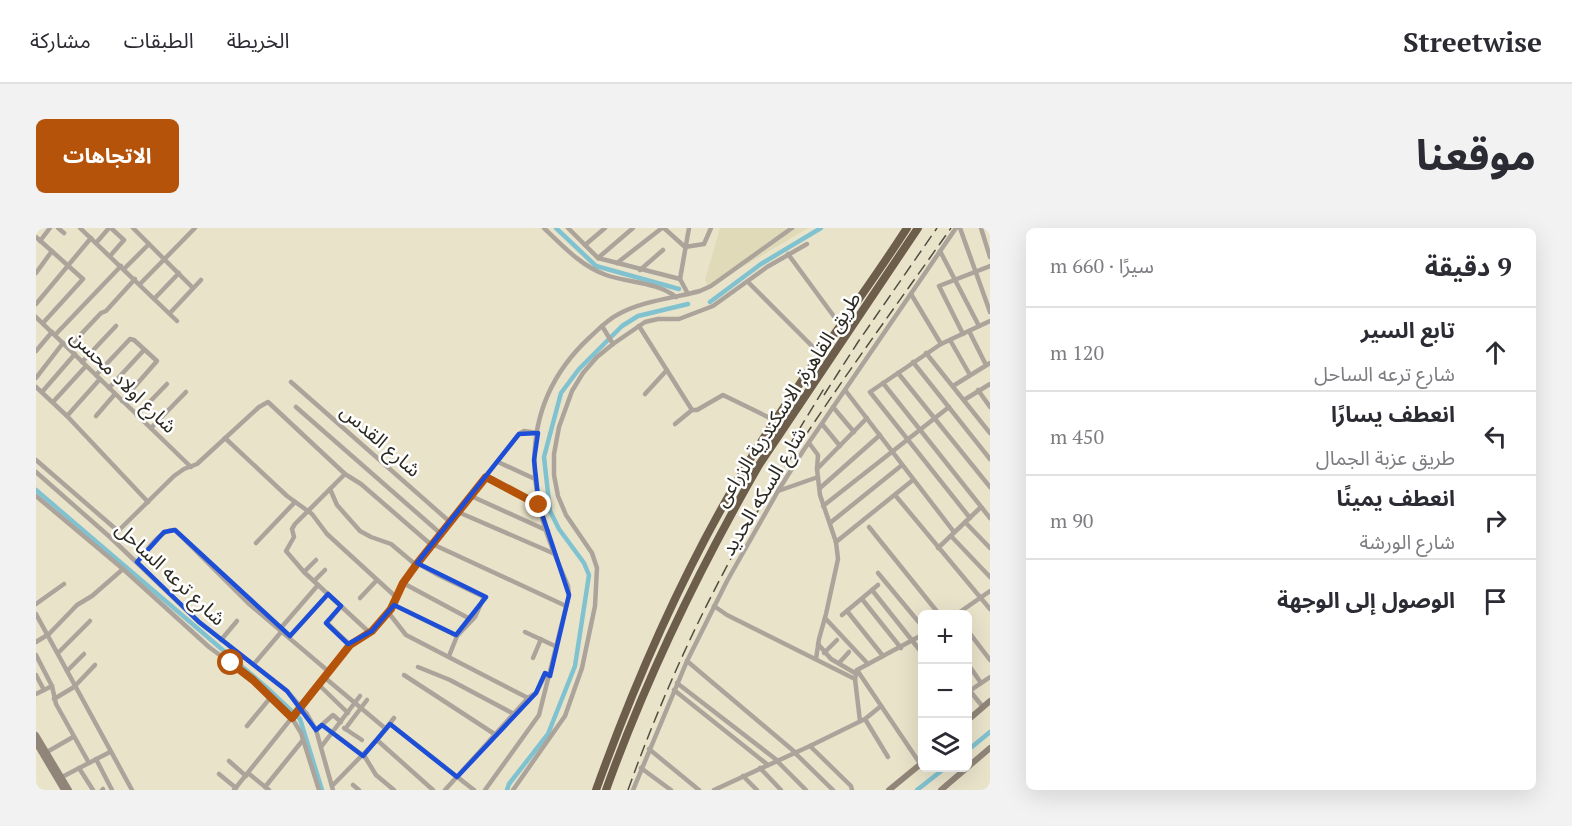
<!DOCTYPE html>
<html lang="ar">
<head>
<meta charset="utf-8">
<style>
	body { margin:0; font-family:"PT Serif","Noto Sans Arabic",serif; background:#f2f2f3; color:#2b2b33; direction:rtl }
	.controls { position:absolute; right:18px; bottom:18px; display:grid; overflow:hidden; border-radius:9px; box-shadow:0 6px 24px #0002 }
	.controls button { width:54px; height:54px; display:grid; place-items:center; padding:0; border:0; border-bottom:2px solid #e1e1e2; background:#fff; color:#2b2b33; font:30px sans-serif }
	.stop { position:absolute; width:18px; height:18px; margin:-14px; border:4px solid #b45309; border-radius:50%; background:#fff }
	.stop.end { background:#b45309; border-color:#fff; box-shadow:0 2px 6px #0008 }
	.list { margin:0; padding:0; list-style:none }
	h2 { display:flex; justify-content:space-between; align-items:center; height:78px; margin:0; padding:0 24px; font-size:26px }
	h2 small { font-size:20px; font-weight:400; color:#7c7c81 }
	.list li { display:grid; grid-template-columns:39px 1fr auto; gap:18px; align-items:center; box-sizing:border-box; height:84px; padding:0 24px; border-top:2px solid #e1e1e2 }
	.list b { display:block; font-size:22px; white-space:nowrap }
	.list p { margin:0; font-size:20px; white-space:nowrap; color:#7c7c81 }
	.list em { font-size:20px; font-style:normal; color:#7c7c81 }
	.icon { flex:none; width:33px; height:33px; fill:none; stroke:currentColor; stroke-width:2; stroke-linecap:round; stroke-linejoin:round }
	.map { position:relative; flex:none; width:954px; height:562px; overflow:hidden; direction:ltr; border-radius:9px }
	header { display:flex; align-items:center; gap:36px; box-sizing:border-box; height:84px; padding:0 30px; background:#fff; border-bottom:2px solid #e1e1e2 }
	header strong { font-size:28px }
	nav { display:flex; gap:33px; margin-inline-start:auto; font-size:21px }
	.intro { display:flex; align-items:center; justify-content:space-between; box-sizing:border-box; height:144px; padding:0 36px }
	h1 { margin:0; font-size:42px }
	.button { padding:15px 27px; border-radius:9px; background:#b45309; color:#fff; font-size:21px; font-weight:700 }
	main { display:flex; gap:36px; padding:0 36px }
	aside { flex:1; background:#fff; border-radius:9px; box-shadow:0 6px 24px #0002 }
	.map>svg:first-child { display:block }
	.built { fill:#e1dab9 }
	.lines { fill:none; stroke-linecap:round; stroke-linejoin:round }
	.canal { stroke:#80c2d0; stroke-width:4.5 }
	.street { stroke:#aca49b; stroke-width:4.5 }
	.secondary { stroke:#918579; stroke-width:6 }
	.highway { stroke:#6d5d4b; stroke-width:8 }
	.rail { stroke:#504d41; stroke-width:1.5; stroke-dasharray:12 6; stroke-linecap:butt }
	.route { stroke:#b45309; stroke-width:8 }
	.marked { fill:none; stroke:#1d4ed8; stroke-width:4.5; stroke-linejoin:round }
	.labels { text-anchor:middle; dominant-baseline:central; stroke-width:5; stroke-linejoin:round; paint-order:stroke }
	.street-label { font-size:20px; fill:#2c2a21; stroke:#fff }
</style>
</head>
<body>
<header>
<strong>Streetwise</strong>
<nav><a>الخريطة</a><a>الطبقات</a><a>مشاركة</a></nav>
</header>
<div class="intro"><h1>موقعنا</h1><a class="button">الاتجاهات</a></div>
<main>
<aside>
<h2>9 دقيقة<small>سيرًا · 660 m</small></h2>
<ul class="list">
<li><svg class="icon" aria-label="ahead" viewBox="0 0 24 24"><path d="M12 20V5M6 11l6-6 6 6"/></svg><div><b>تابع السير</b><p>شارع ترعه الساحل</p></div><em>120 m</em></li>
<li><svg class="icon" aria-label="left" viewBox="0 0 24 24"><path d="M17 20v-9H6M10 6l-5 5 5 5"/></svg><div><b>انعطف يسارًا</b><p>طريق عزبة الجمال</p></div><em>450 m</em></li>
<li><svg class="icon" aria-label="right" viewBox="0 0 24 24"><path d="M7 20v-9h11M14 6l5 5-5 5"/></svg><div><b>انعطف يمينًا</b><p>شارع الورشة</p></div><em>90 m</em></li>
<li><svg class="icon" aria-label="arrive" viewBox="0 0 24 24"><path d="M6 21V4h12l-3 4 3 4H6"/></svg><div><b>الوصول إلى الوجهة</b></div></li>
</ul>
</aside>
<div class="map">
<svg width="954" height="562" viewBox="0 0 954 562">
	<rect width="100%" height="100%" fill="#e9e3ca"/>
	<polygon class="built" points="684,0 772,0 673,59 669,52"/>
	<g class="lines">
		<g class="canal">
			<polyline points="520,0 560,38 643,61"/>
			<polyline points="674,74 725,36 785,0"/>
			<polyline points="0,262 230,459 264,491 286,562"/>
			<polyline points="932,522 954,504"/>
			<polyline points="471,562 473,556 512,506 539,438 553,347 548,335 523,301 514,283 508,229 525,165 543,141 586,98 602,88 652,76"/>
			<polyline points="881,562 909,540"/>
		</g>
		<g class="street">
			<polyline points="22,0 28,5"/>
			<polyline points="44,0 141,93"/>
			<polyline points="97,0 157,60"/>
			<path d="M508,0C527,18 545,38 570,47C593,55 621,54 640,69"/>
			<polyline points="532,0 562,30 644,51"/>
			<polyline points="628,0 649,19 668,16 675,0"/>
			<polyline points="924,0 954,84"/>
			<polyline points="945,0 954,29"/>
			<polyline points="0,9 47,51 7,95"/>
			<polyline points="4,13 14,0"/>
			<polyline points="60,15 73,0"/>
			<polyline points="549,17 569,0"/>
			<polyline points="904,23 943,98"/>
			<polyline points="752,26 805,98"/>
			<polyline points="74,28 88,12 75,0"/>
			<polyline points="562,30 597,0"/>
			<polyline points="581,35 626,0"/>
			<polyline points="88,41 113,16"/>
			<polyline points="604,42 627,22"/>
			<polyline points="0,45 16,23"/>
			<polyline points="712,54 785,127"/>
			<polyline points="104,56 159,0"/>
			<polyline points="652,66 644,51 653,0"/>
			<polyline points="875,66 905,116"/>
			<polyline points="118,71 143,45"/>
			<polyline points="0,76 55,10"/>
			<polyline points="134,85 165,52"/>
			<polyline points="0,89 155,239"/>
			<polyline points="566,98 577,116"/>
			<polyline points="603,98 656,182 661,182 687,167 740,193"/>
			<polyline points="933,103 950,137"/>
			<polyline points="927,106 903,58 954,38"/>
			<polyline points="19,107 85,38"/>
			<polyline points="914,112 934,147"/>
			<polyline points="32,120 65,85 70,83 99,51"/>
			<polyline points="0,123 16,104"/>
			<polyline points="890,125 954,205"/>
			<polyline points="46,134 80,98"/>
			<polyline points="877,134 954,231"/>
			<polyline points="862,145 954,259"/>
			<polyline points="60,147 94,111 98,112 121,133 86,173"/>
			<polyline points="0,150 27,115"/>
			<polyline points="255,154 414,294"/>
			<polyline points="847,155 954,290"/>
			<polyline points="917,158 954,135"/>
			<polyline points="0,159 31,188 112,274"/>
			<polyline points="73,160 108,122"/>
			<polyline points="809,162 918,304"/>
			<polyline points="942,162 954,179"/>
			<polyline points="6,164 39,126"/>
			<polyline points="609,166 631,142"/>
			<polyline points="928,172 954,156"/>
			<polyline points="17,174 50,138"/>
			<polyline points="260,179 404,305"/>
			<polyline points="797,179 818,204"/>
			<polyline points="101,187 131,156"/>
			<polyline points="31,188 64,151"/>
			<polyline points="60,188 79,166"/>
			<polyline points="639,196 656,182"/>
			<polyline points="786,196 804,218"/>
			<polyline points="115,200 150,164"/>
			<polyline points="189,210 251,268 276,286 291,306 360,369"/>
			<polyline points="773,215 782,227 781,241 784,267 800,314 802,331 790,386 783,411 780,431"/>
			<polyline points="0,232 82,303"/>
			<polyline points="462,234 499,251"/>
			<polyline points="781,241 831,190"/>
			<polyline points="0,244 75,310 163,394 251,463 271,486 280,502 297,562"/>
			<polyline points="309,246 259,296 256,301 258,309 250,323 268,344 334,405"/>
			<polyline points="449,249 503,277"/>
			<polyline points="784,260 844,207"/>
			<polyline points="294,261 301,277 324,303 335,309 355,316 380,337"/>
			<polyline points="742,263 782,249"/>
			<polyline points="859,267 954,381"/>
			<polyline points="0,268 87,341 173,419 217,452 256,490 265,505 283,562"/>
			<polyline points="435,268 512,303"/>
			<polyline points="787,278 913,179"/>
			<polyline points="422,284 519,326"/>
			<polyline points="934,290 834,164 905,116 954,93"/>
			<polyline points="929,294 954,320"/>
			<polyline points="794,295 866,237"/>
			<polyline points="833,299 903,386"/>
			<polyline points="915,308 954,349"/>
			<polyline points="75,310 138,248 148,241 161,236 223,179 232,174 309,246 325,256 392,314 530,378"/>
			<polyline points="800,314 877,252"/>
			<polyline points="220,315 259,274"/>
			<polyline points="902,320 945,279"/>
			<path d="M101,334C110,324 125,300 139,302L212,375L292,443"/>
			<polyline points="381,335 404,348 448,369 439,389 421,408 413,428"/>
			<polyline points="268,344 280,332"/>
			<polyline points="842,345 886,398"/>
			<polyline points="278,353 289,342"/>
			<polyline points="367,355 436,392"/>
			<polyline points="836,362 886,425"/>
			<polyline points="324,370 341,352"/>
			<polyline points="826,371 865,420"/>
			<polyline points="0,376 28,356"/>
			<polyline points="358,377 421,408"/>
			<polyline points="305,378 291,395 314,417"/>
			<polyline points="678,378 691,387 819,451"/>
			<polyline points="811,383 847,428"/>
			<polyline points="352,384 370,407 492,470"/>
			<polyline points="0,386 96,562"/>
			<polyline points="921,386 954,363"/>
			<polyline points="806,387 842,357"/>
			<polyline points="789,390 832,436"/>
			<polyline points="244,401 282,357"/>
			<polyline points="932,403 954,432"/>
			<polyline points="489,404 519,418"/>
			<polyline points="253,409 292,366"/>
			<polyline points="185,412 201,393"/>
			<polyline points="0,414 13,406 41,377 56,368 87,341"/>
			<polyline points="782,416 795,431 819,445"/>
			<polyline points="22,425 54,393"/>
			<polyline points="788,425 801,412"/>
			<polyline points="0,427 16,458 20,476 53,535"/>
			<polyline points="497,430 505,411"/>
			<polyline points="651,433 760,525"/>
			<polyline points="803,435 813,424"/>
			<polyline points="218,436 246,403"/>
			<polyline points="932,436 945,455"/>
			<polyline points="382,439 414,452 478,486"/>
			<polyline points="821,442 885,537"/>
			<polyline points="31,443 48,426"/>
			<polyline points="0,447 8,462"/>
			<polyline points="368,447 460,507"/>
			<polyline points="288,449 350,501"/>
			<polyline points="641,455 742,533"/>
			<polyline points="282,456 312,485"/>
			<polyline points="638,462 732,537"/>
			<polyline points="934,463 947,479"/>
			<polyline points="932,464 954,449"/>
			<polyline points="0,466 16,458"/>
			<polyline points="18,471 38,459 59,437"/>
			<polyline points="829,491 852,529"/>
			<polyline points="824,493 819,451 821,442 886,407"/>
			<polyline points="354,496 438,562"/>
			<polyline points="211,498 235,469"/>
			<polyline points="308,500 326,512"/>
			<polyline points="309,501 331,472"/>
			<polyline points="280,502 297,487 305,494"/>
			<polyline points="297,505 329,529 340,547 358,562"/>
			<polyline points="341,512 397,562"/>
			<polyline points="774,518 815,558 816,562"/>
			<polyline points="285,519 324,468"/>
			<polyline points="613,521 663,562"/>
			<polyline points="11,524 37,509"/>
			<polyline points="759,525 797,562"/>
			<polyline points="60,531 76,562"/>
			<polyline points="193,533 210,548"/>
			<polyline points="741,533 770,562"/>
			<polyline points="43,540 57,562"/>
			<polyline points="605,540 635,562"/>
			<polyline points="724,540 745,562"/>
			<polyline points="212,545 233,562"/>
			<polyline points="183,546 200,560"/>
			<polyline points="707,548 721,562"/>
			<polyline points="26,549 74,524"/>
			<polyline points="317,557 323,562"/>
			<polyline points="296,558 341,512 358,490"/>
			<polyline points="229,559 267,512"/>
			<polyline points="66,562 67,561"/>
			<path d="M198,562L314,417C321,411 331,408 338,401C356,382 364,358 380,337L483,206L488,203L502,205"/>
			<polyline points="409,562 492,470 500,465 508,449 514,448"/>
			<path d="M449,562L503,487L533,367L532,358C521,332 508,304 503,276C490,212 505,155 553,110C562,102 571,92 581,87C605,73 638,70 664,63L675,58L756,0"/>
			<polyline points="477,562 529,488 546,440 559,378 561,340 556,325 530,287 522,268 518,247 518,226 523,199 536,163 547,145 561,129 577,116 609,94 622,91 643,91 677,78 731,39 771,16"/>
			<polyline points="597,562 651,433 691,353 742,263 767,223 920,0"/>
			<polyline points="678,562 774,518 829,491 845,478"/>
		</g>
		<g class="secondary">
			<polyline points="932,492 954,473"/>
			<polyline points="0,507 33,562"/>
			<polyline points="0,515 28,562"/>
			<polyline points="853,562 886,535"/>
			<polyline points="905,562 954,520"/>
		</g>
		<g class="highway">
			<path d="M560,562C601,448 650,337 713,233C762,153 820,79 871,0"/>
			<path d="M570,562C611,448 662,343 723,237L882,0"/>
		</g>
		<g class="rail">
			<polyline points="788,167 822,114 901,0"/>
			<polyline points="753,218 789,159"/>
			<path d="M592,562C629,459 675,360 732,266C788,175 853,88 915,0"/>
		</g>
	</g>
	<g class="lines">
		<polyline class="route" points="195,435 217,452 256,490 314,417 336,403 355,381 367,355 380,337 450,249 503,277"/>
	</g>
	<path class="marked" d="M502,205L498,232L503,277L533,367L514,448L509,445L500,465L421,549L354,496L327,528L286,497L280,502L251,463L163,394L101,334L128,304L139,302L254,408L292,366L305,378L290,395L312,416L336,403L358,377L420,407L450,369L381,335L483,206Z"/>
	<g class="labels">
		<g class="street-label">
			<text transform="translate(88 153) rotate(44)">شارع اولاد محسن</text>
			<text transform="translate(751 171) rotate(-57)">طريق القاهرة, الاسكندرية الزراعى</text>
			<text transform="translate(345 212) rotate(41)">شارع القدس</text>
			<text transform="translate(727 263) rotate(-59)">شارع السكه الحديد</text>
			<text transform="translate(135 345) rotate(43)">شارع ترعه الساحل</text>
		</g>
	</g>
</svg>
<div class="controls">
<button>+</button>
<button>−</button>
<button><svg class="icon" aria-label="layers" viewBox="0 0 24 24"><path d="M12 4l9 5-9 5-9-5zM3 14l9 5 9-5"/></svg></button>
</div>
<div class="stop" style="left:195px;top:435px"></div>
<div class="stop end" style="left:503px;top:277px"></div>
</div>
</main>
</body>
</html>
